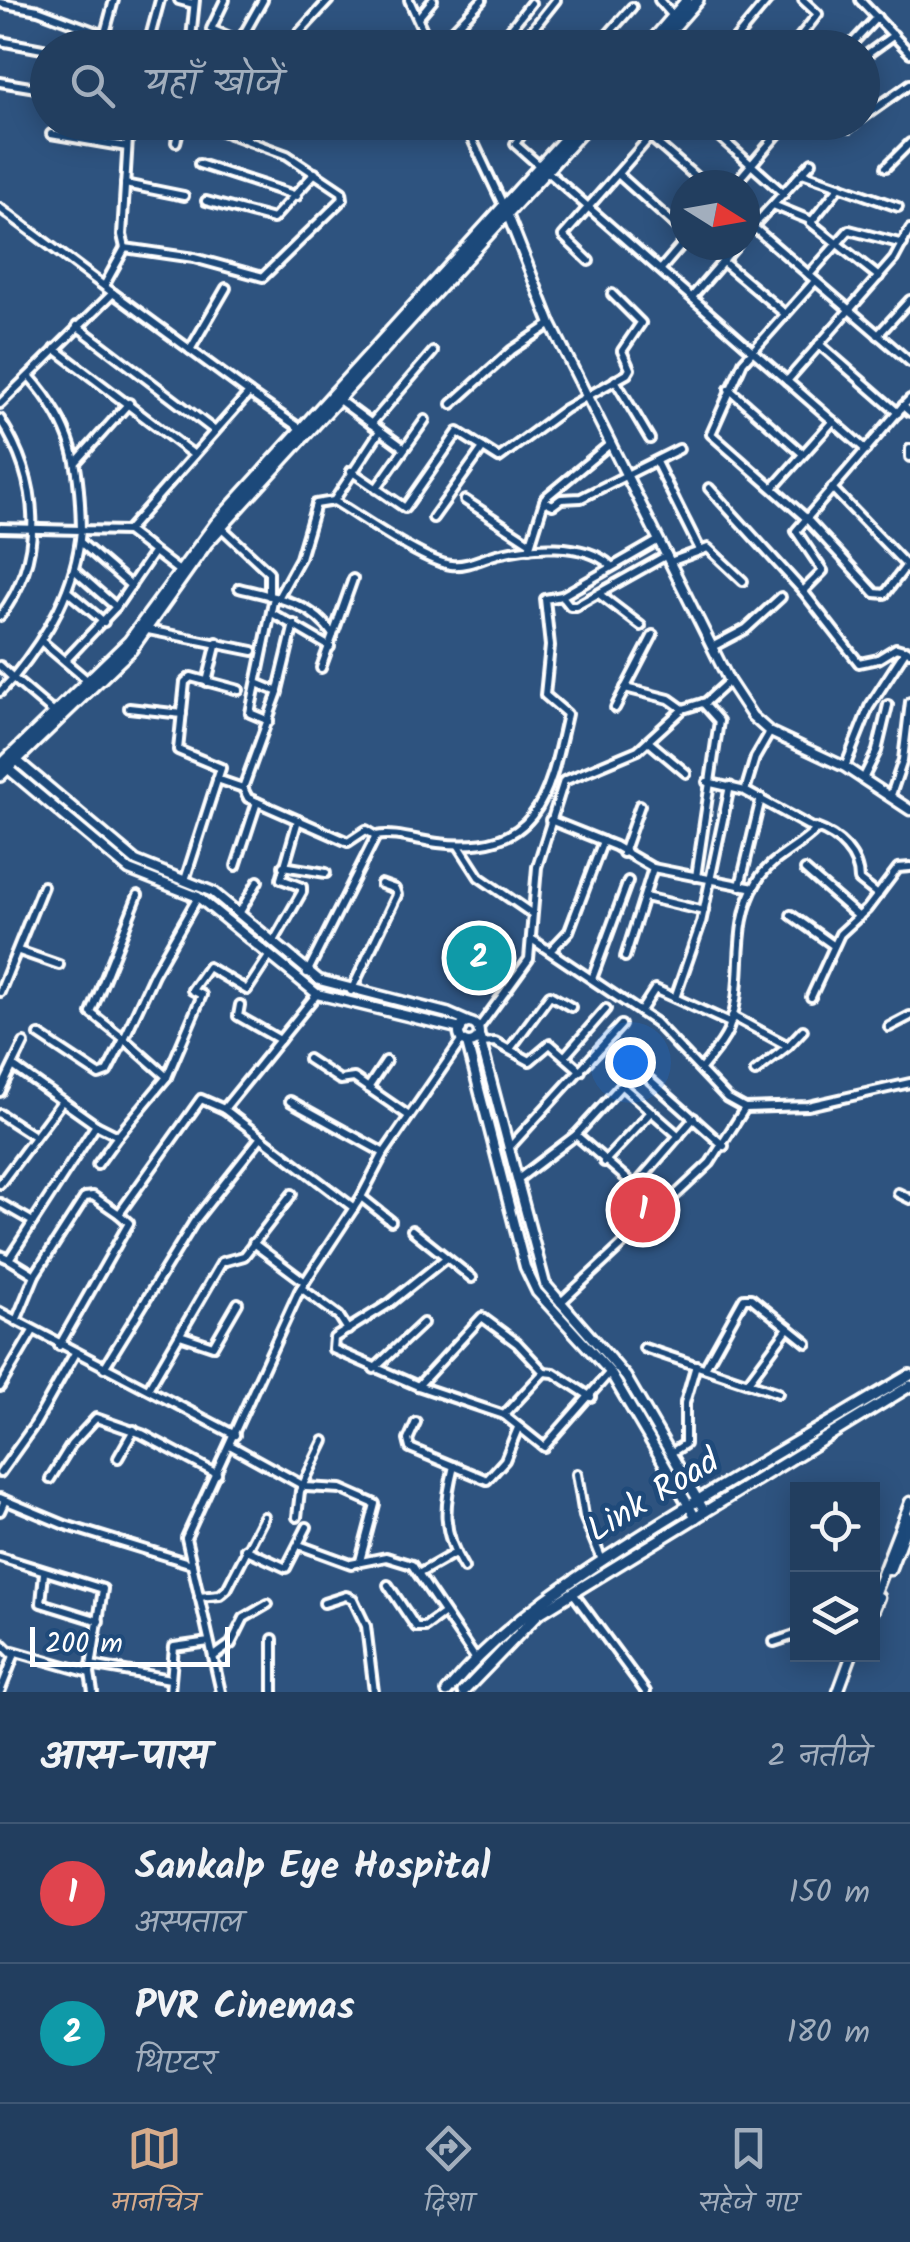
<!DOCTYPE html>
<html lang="hi">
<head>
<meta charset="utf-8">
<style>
	body { margin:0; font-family:Kalam,"Playpen Sans Deva",sans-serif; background:#2e4968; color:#f1f3f6 }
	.controls { position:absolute; right:30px; bottom:30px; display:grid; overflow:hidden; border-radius:0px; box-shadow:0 5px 25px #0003 }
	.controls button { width:90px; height:90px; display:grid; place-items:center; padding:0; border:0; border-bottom:2px solid #3f5774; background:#223e5f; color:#f1f3f6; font:50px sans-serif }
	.compass { position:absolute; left:670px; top:170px; width:90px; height:90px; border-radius:50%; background:#223e5f; box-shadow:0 5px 25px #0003; rotate:101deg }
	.scale { position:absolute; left:30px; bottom:25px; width:200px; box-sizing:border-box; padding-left:10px; border:5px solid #fff; border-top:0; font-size:28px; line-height:35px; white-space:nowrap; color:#fff; -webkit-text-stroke:8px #1f4a7a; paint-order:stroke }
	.you { position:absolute; left:630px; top:1062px; width:35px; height:35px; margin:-25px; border:8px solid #fff; border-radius:50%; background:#1a73e8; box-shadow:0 0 0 15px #1a73e833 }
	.badge { display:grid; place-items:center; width:65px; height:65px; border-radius:50%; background:#d6ab8b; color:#fff; font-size:32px; font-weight:700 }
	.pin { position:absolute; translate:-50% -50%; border:5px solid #fff; box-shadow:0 2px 10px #0006 }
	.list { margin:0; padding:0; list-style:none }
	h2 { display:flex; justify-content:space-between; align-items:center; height:130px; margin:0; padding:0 40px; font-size:42px }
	h2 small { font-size:32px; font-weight:400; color:#a2aebd }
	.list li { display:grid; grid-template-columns:65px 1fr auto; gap:30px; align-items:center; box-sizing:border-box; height:140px; padding:0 40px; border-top:2px solid #3f5774 }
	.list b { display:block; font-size:38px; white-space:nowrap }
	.list p { margin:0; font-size:32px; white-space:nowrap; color:#a2aebd }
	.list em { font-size:32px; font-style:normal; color:#a2aebd }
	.icon { flex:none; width:55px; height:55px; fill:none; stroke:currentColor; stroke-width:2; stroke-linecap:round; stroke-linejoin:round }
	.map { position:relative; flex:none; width:910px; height:1692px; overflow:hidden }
	.search { position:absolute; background:#223e5f; box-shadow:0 5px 25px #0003; left:30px; right:30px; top:30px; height:110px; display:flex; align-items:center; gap:25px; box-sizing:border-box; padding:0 35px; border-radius:55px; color:#a2aebd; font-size:38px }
	.sheet { height:410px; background:#223e5f }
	nav { display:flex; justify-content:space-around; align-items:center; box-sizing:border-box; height:140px; border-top:2px solid #3f5774; background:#223e5f; font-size:28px; color:#a2aebd }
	nav a { display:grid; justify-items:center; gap:5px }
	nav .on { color:#d6ab8b }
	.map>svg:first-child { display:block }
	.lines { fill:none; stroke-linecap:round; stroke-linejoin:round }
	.minor-casing { stroke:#fff; stroke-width:14 }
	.tertiary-casing { stroke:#fff; stroke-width:15 }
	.secondary-casing { stroke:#fff; stroke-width:16 }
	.minor { stroke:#1f4a7a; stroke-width:6 }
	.tertiary { stroke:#1f4a7a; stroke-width:8 }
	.secondary { stroke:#1f4a7a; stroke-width:9 }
	.labels { text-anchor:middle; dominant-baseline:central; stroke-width:10; stroke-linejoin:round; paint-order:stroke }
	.street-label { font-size:35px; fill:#fff; stroke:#1f4a7a }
</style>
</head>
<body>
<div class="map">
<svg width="910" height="1692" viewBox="0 0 910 1692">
	<rect width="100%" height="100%" fill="#2e537f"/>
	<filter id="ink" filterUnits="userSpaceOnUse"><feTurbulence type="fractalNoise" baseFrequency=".01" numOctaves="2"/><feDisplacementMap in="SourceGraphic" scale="20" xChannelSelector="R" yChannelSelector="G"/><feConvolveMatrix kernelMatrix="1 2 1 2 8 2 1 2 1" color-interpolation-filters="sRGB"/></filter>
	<g filter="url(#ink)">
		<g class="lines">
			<g class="minor-casing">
				<g id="minor">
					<polyline points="179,0 194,4"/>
					<polyline points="225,0 211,29 255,48"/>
					<polyline points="409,0 431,48"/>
					<polyline points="659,0 673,16"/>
					<polyline points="860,0 910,53"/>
					<polyline points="0,3 38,10 139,48"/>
					<polyline points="418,18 433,0"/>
					<polyline points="605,37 616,48"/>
					<polyline points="525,39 536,48"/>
					<polyline points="0,41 48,50"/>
					<polyline points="240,41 263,0"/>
					<polyline points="101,48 114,0"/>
					<polyline points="147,48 160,0"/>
					<polyline points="190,48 195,0"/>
					<polyline points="285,48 329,0"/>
					<polyline points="436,48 482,0"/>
					<polyline points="483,48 498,45 531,3"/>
					<polyline points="518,48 556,0"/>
					<polyline points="596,48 632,7"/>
					<polyline points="728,48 768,0"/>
					<polyline points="791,48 818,14 803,0"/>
					<polyline points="848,48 877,17"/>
					<polyline points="862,58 894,35"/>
					<polyline points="0,82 48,90"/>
					<polyline points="862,118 910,84"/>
					<polyline points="464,122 504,207"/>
					<polyline points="530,122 515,144 541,167"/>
					<polyline points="703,122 784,194"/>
					<polyline points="775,122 783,129"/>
					<polyline points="849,128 856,122"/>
					<polyline points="51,134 127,147"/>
					<polyline points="650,137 705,185"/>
					<polyline points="246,139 253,122"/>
					<polyline points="176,142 181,122"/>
					<polyline points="199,164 297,196"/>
					<polyline points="886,167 910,143"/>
					<polyline points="548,172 866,450"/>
					<polyline points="802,173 898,207"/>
					<polyline points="618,174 685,234"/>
					<polyline points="125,184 184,196"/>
					<polyline points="734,185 788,122"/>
					<polyline points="206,201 273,219 315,173"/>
					<polyline points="773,205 812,221 840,186"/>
					<polyline points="0,208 113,293"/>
					<polyline points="745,220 910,362"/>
					<polyline points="810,222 879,277"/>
					<polyline points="745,235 812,162"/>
					<polyline points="125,248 122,235 129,122"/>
					<polyline points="589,261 563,236 663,122"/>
					<polyline points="722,261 785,314"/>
					<polyline points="661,269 685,241"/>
					<polyline points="809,275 849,230 903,244"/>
					<polyline points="815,281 743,362 711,434 806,518 875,593 885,594 910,561"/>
					<polyline points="104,286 125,248 194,258 263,277 343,199 342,192 287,155 197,122"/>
					<polyline points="693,296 737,245"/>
					<polyline points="77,326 215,431"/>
					<polyline points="878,335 910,300"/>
					<polyline points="819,344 898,413"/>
					<polyline points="55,349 194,455"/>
					<polyline points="190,350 226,288"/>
					<path d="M30,377C74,427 80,465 81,530L127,531"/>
					<polyline points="615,380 650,439"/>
					<polyline points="787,381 894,259 910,229"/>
					<polyline points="729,389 803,454"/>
					<polyline points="910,399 903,406 910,412"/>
					<polyline points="339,400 404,448"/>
					<polyline points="0,404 113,293 249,393"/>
					<polyline points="452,404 512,350 551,324"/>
					<path d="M0,419C39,480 47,555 0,616"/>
					<polyline points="371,424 433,352"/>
					<path d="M380,431L334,501C361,517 424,562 451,565C466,567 483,558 497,554C529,546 584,541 610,565"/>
					<polyline points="910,449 910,457"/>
					<polyline points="77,461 129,403"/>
					<polyline points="656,462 700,550"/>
					<polyline points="351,471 405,508 458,432 499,458 565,409 627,374 630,369 622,351 641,323 612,294"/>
					<polyline points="709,488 803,591 859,663 878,659 896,648 910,652"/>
					<polyline points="773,488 833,421"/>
					<polyline points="832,488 907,566"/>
					<polyline points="376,489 425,420"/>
					<polyline points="465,500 529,542"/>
					<polyline points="544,501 553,505 561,499 581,498 679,449"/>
					<polyline points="433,518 483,448"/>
					<path d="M0,528L81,530C76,588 48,635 13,678L54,713"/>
					<polyline points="222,528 269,572 269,596"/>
					<polyline points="80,542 131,586"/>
					<polyline points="529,549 545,498 610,444"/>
					<polyline points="670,562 708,548 743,581"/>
					<polyline points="74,570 116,607"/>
					<polyline points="179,571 127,531 249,393 301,429"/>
					<path d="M239,588C274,597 312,602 333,635L353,579"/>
					<polyline points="67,591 104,622"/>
					<polyline points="803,591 823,571 796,531 903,406"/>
					<polyline points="599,594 641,626"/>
					<polyline points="562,596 570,606 576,606 667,555"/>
					<polyline points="278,598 300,558 316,504 334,501"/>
					<polyline points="272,613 330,647"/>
					<polyline points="148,630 253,651"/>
					<polyline points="41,641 88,681"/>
					<polyline points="712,647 746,629 781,597"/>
					<polyline points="65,661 116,607 153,553"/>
					<polyline points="0,666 13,678 0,692"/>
					<polyline points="321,668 333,635"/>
					<polyline points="207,682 217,642"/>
					<path d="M259,684L278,692L243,788L248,798L348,842L366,830L376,836C394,832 419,841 438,843C539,855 549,796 567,714L545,695L550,646L545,599L562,596L659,540"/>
					<polyline points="625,688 669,699 683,709"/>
					<polyline points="278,690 294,624"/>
					<polyline points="129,708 182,714"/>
					<polyline points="615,708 653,635"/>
					<polyline points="269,721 250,713 274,597"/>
					<polyline points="649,742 686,773"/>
					<polyline points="845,767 869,707 906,650"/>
					<polyline points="864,777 877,751 888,705"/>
					<polyline points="217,779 243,788"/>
					<polyline points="745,791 755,758 770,732"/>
					<polyline points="891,795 903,760 910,702"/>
					<polyline points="550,820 615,846 653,868 754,888"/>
					<path d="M816,828C839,836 859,855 859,880L878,895"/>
					<polyline points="459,846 479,877 531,913"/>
					<polyline points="623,853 640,805"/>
					<polyline points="236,866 257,802"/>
					<polyline points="283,866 326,873"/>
					<polyline points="805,870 859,917"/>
					<polyline points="696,877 719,721 703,703"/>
					<polyline points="185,880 221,768 178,750 185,682 191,677 239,690"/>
					<polyline points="740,886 761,798"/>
					<polyline points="645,897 704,911"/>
					<polyline points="240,912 258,881"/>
					<polyline points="791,915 833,945"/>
					<polyline points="533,940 655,1022 727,1098 745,1108 808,1106 910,1083"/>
					<polyline points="274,941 302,892 302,887 281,879 298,820"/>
					<polyline points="551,950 569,931 603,841"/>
					<polyline points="19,951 59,965"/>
					<polyline points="625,957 653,868"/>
					<polyline points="307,973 376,836"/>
					<polyline points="592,979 628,881"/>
					<polyline points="351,991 397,895 395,889 381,884"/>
					<polyline points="0,992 43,886"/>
					<polyline points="811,997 840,934 867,909 898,868 910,867"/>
					<polyline points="675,998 701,923 730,786"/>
					<polyline points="240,1005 238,1016 280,1040"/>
					<polyline points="640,1012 655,989 730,1023"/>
					<polyline points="732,1016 788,1046 803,1030"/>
					<polyline points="889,1027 910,1016"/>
					<polyline points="478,1029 529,959 537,867 564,781 638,750 683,709 706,702 729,681"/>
					<polyline points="39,1035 99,1075 107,1072 124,1039 91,1013 138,895"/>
					<polyline points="481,1043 495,1042 530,1061 550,1044 581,1071"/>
					<polyline points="510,1049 550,995 571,1007"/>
					<polyline points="565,1056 606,1009"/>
					<polyline points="308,1059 340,1080 354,1078 409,1116"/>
					<polyline points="13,1066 96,1125"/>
					<path d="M701,1069C710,1057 722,1045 728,1031C748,980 728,929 758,880C771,858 799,848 816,830L745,791L707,782"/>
					<polyline points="755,1072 788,1046"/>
					<polyline points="167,1077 124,1039 154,974 198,897"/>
					<polyline points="650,1080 724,1146"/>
					<polyline points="622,1086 679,1136"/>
					<polyline points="368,1088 386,1061"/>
					<polyline points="0,1092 24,1043"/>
					<polyline points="290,1101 384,1153"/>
					<polyline points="224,1109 354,1208"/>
					<polyline points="0,1114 34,1136"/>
					<polyline points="576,1135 635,1186 694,1118"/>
					<polyline points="508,1149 621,1025"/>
					<polyline points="604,1162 651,1112"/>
					<polyline points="97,1165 118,1136"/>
					<polyline points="517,1180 576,1135 636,1069"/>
					<polyline points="0,1184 62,1101"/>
					<polyline points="898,1193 910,1199"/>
					<polyline points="361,1197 391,1221"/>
					<polyline points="0,1203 33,1222"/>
					<polyline points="412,1230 472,1278"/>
					<polyline points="253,1243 305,1282"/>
					<polyline points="0,1255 9,1259"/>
					<polyline points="446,1258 390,1303 334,1338 333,1349 418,1386 504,1415 544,1447 610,1372"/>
					<polyline points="35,1275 85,1197 93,1196 119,1214"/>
					<polyline points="301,1288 339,1316 348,1330"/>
					<polyline points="560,1303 710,1163 745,1108"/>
					<polyline points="0,1312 235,1435"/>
					<polyline points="16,1321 35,1275 9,1259 96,1125 118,1136 167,1077 202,995 192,990 208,967 247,990 270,955"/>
					<polyline points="180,1335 213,1346 238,1303"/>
					<polyline points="59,1346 129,1223 119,1214 201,1099 224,1109 317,994"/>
					<polyline points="644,1348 778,1393"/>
					<polyline points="104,1368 194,1222 261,1137"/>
					<polyline points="705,1368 744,1298 751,1298 807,1343"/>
					<polyline points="374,1369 423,1323"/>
					<polyline points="748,1382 788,1328"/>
					<polyline points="418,1386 482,1317 517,1343 544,1372"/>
					<polyline points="0,1387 33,1331"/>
					<polyline points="148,1389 222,1262 244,1256 292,1194"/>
					<polyline points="504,1415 544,1372 554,1373 591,1397"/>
					<polyline points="416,1422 408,1440 410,1448 487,1480 505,1460 518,1428"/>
					<polyline points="230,1445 306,1487 341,1489 375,1504 360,1561"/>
					<polyline points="671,1453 685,1444 685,1403 696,1365"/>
					<polyline points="118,1458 134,1430"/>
					<path d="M454,1466C444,1506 441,1531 464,1568"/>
					<polyline points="0,1473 35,1424 75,1353"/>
					<polyline points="577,1474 584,1516 602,1560"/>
					<polyline points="50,1479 71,1445 96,1418 142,1434 217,1474"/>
					<polyline points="0,1498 65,1525 192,1564"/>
					<polyline points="0,1511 5,1500"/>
					<polyline points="297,1517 300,1491 324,1441"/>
					<polyline points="299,1545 351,1564 386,1557 412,1565 475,1658"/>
					<polyline points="245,1549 286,1568 307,1527"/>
					<polyline points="0,1557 103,1589 90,1673 93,1692"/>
					<polyline points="44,1573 41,1603 99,1621"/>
					<polyline points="420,1573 455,1553"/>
					<polyline points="388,1585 416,1627 425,1627 444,1613"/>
					<polyline points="573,1593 646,1692"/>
					<polyline points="199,1597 220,1595 227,1589 264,1517"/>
					<polyline points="324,1603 346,1596 353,1599 366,1626 374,1692"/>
					<polyline points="273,1639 273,1692"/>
					<polyline points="0,1642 14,1656 0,1692"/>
					<polyline points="774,1642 798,1634"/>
					<polyline points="13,1651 90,1673"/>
					<polyline points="213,1657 231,1644 244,1618 268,1604"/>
					<polyline points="91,1665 170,1679"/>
					<polyline points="170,1692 174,1647 209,1642"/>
					<polyline points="221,1692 186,1538 299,1291 361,1197 384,1153 462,1040"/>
				</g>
			</g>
			<g class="tertiary-casing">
				<g id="tertiary">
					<polyline points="507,213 551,324 729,681 752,716 770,732 845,767 910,810"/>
					<polyline points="15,759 136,861 213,892 319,980 447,1013 470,1023"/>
					<polyline points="6,767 129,870 198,897 317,994 461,1029"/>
					<circle cx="469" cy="1033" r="10"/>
					<polyline points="479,1035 545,1284 626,1377 705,1512"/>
					<polyline points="467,1043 525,1267 537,1292 610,1372 696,1518"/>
					<polyline points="890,1570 910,1518"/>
					<polyline points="872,1600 910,1502"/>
					<polyline points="872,1614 879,1597"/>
					<polyline points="838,1692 852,1654"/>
				</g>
			</g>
			<g class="secondary-casing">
				<g id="secondary">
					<polyline points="646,48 687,0"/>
					<polyline points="656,48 698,0"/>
					<polyline points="0,766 129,641 216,523 580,122"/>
					<polyline points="0,776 131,650 207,543 591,122"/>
					<path d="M447,1692C506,1620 583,1572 661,1523C743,1472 827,1424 910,1375"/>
					<polyline points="463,1692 538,1614 910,1386"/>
				</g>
			</g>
			<use href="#minor" class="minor"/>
			<use href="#tertiary" class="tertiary"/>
			<use href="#secondary" class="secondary"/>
		</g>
	</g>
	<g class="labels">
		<g class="street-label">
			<text transform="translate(654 1497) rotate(-31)">Link Road</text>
		</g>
	</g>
</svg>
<div class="controls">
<button><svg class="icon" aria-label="locate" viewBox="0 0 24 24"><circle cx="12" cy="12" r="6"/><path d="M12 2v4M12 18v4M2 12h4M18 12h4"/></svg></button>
<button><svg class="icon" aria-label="layers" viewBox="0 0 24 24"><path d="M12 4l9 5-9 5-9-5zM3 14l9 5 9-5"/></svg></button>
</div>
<svg class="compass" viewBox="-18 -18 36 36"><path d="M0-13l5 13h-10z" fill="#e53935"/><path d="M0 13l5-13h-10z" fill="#a2aebd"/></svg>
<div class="scale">200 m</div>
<div class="you"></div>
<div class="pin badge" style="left:643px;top:1210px;background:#e0444e">1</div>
<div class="pin badge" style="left:479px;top:958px;background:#0f9aa8">2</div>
<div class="search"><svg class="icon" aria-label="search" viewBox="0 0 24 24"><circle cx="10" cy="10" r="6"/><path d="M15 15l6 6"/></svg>यहाँ खोजें</div>
</div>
<section class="sheet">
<h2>आस-पास<small>2 नतीजे</small></h2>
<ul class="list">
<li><span class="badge" style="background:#e0444e">1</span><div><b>Sankalp Eye Hospital</b><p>अस्पताल</p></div><em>150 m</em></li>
<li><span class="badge" style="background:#0f9aa8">2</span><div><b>PVR Cinemas</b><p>थिएटर</p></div><em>180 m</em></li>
</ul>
</section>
<nav>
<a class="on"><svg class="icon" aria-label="map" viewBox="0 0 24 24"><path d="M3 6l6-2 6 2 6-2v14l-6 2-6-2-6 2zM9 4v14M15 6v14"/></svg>मानचित्र</a>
<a><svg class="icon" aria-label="directions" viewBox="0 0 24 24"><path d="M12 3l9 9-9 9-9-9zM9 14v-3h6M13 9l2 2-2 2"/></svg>दिशा</a>
<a><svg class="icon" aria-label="saved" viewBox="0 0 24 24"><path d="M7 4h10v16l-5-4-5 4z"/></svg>सहेजे गए</a>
</nav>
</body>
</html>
